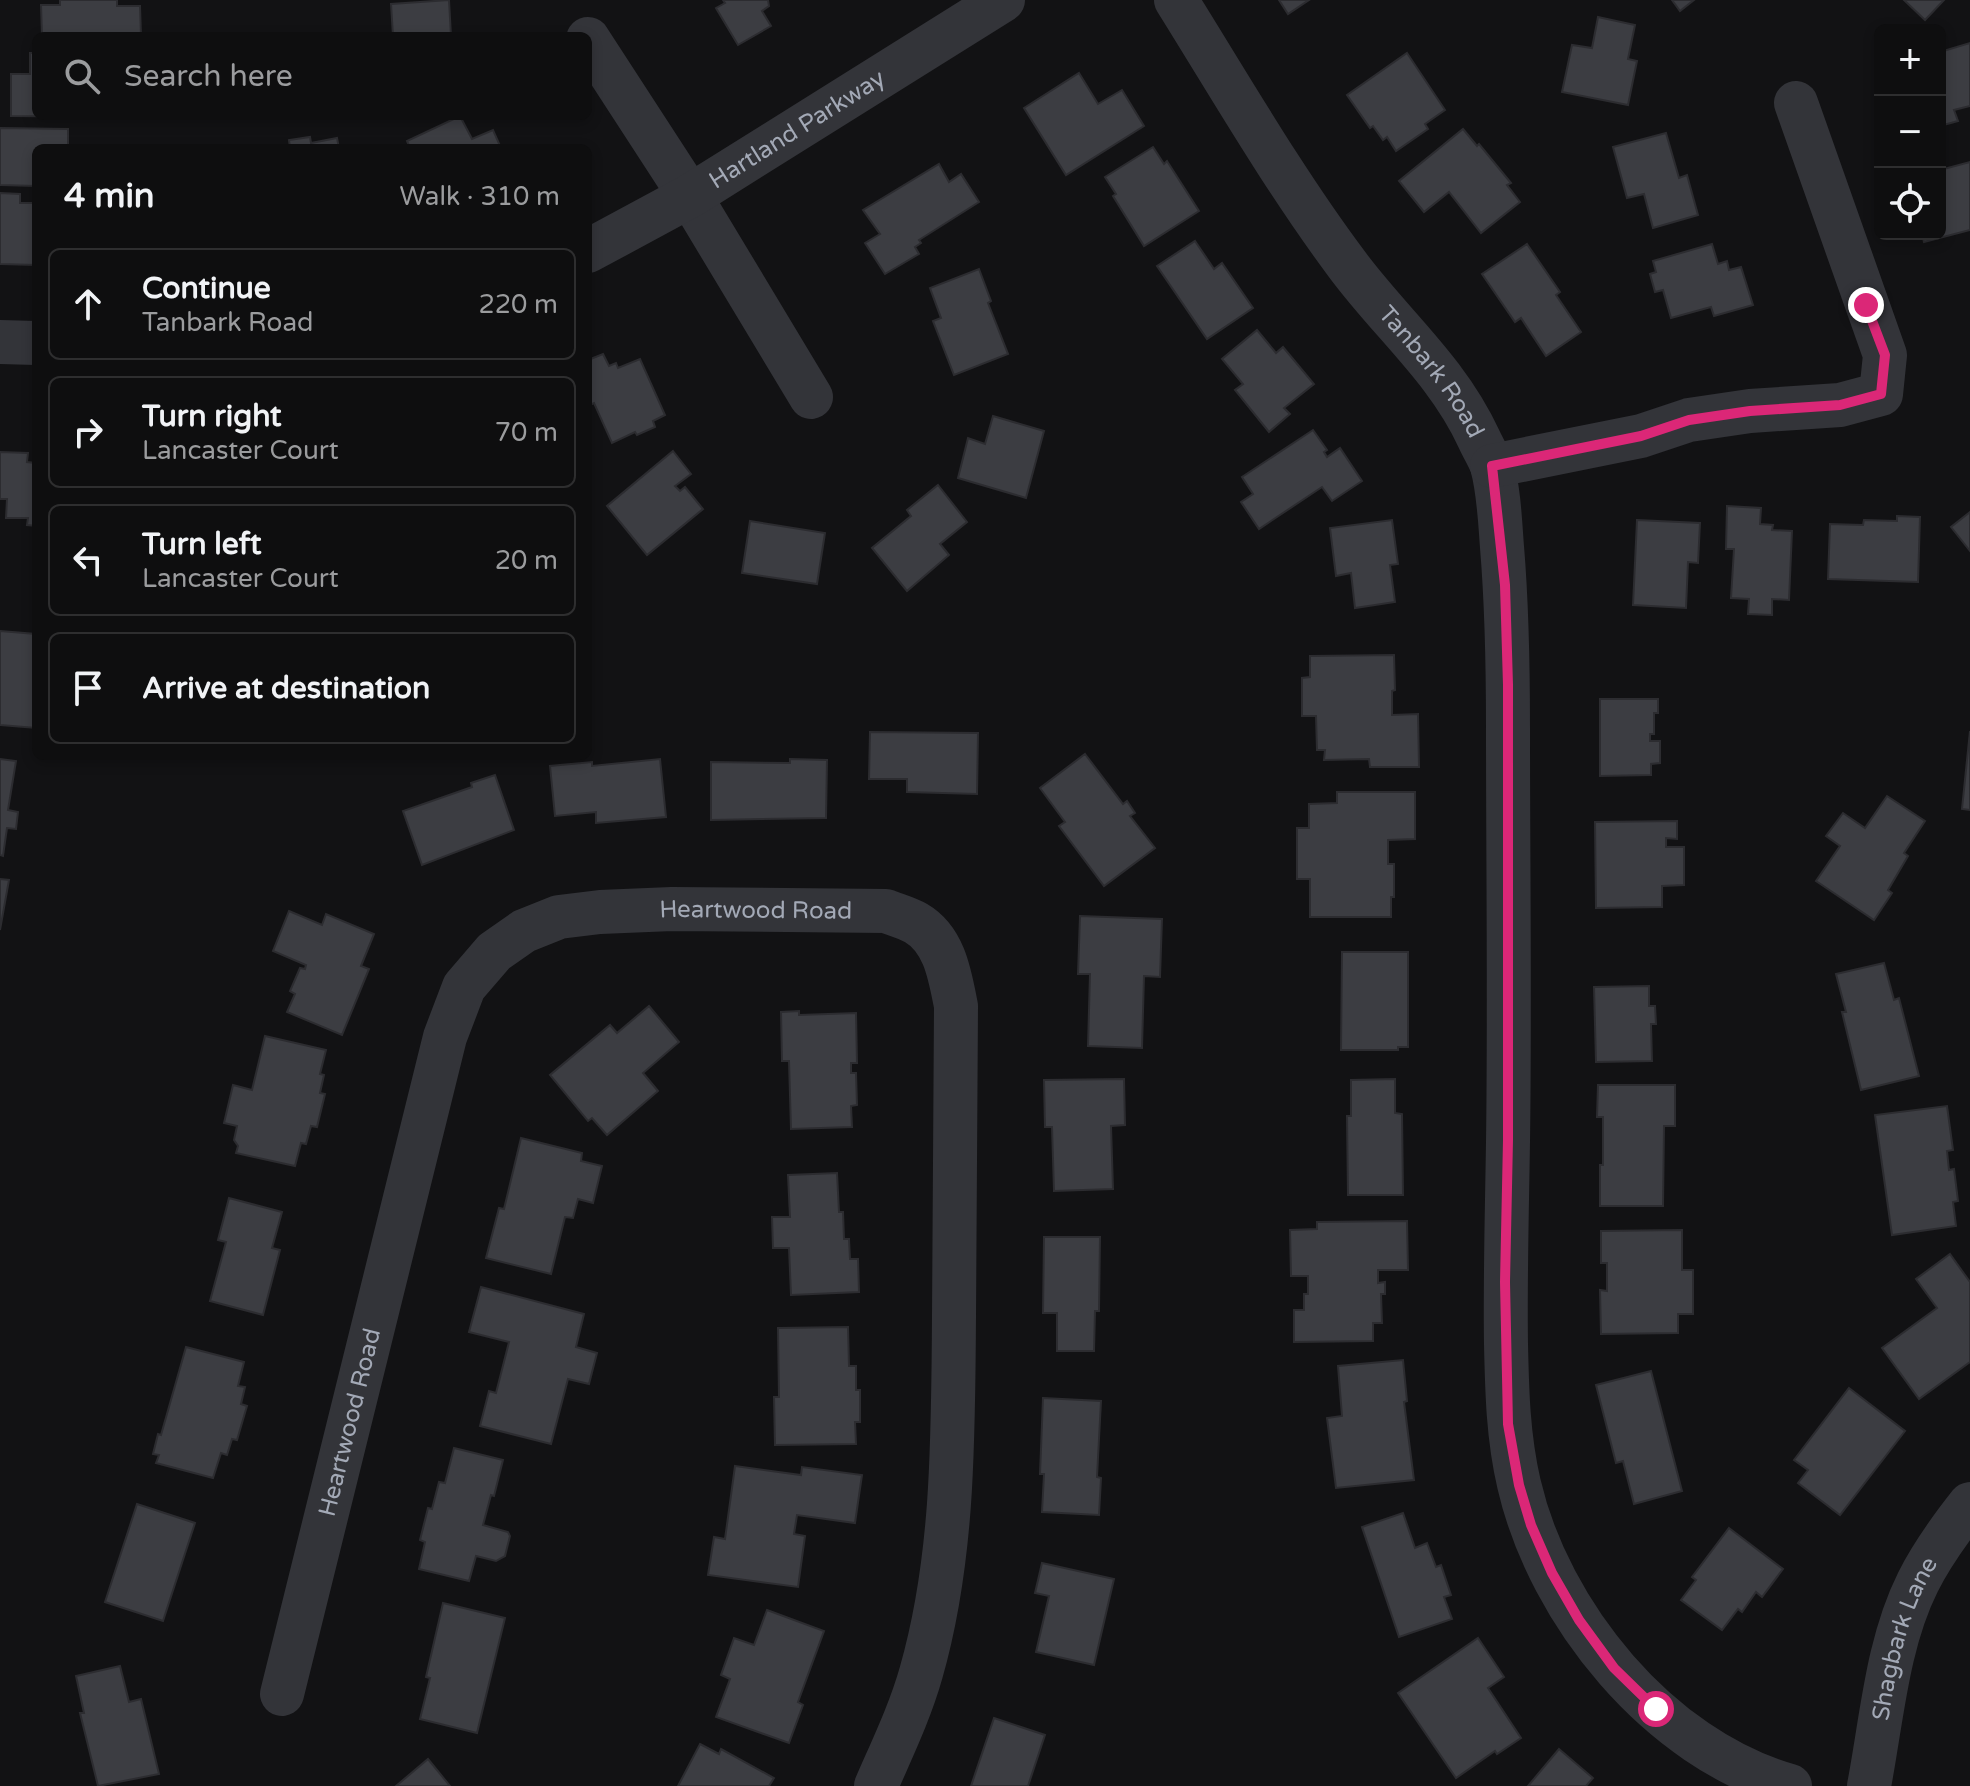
<!DOCTYPE html>
<html lang="en">
<head>
<meta charset="utf-8">
<style>
	body { margin:0; font-family:"Varela Round",sans-serif; background:#1c1c1d; color:#f1f3f6 }
	.controls { position:absolute; right:24px; top:24px; display:grid; overflow:hidden; border-radius:12px; box-shadow:0 4px 12px #0003 }
	.controls button { width:72px; height:72px; display:grid; place-items:center; padding:0; border:0; border-bottom:2px solid #2e2e2f; background:#0e0e0f; color:#f1f3f6; font:40px sans-serif }
	.stop { position:absolute; width:24px; height:24px; margin:-18px; border:6px solid #db2777; border-radius:50%; background:#fff }
	.stop.end { background:#db2777; border-color:#fff; box-shadow:0 2px 8px #0008 }
	.list { margin:0; padding:0; list-style:none }
	h2 { display:flex; justify-content:space-between; align-items:center; height:104px; margin:0; padding:0 32px; font-size:34px }
	h2 small { font-size:26px; font-weight:400; color:#9b9c9e }
	.list li { display:grid; grid-template-columns:52px 1fr auto; gap:24px; align-items:center; box-sizing:border-box; height:112px; margin:0 16px 16px; padding:0 16px; border:2px solid #2e2e2f; border-radius:12px }
	.list b { display:block; font-size:30px; white-space:nowrap }
	.list p { margin:0; font-size:26px; white-space:nowrap; color:#9b9c9e }
	.list em { font-size:26px; font-style:normal; color:#9b9c9e }
	.icon { flex:none; width:44px; height:44px; fill:none; stroke:currentColor; stroke-width:2; stroke-linecap:round; stroke-linejoin:round }
	.map { position:relative; flex:none; width:1970px; height:1786px; overflow:hidden }
	.search { position:absolute; background:#0e0e0f; box-shadow:0 4px 12px #0003; left:32px; top:32px; width:560px; height:88px; display:flex; align-items:center; gap:20px; box-sizing:border-box; padding:0 28px; border-radius:12px; color:#9b9c9e; font-size:30px }
	.panel { position:absolute; background:#0e0e0f; box-shadow:0 4px 12px #0003; left:32px; top:144px; width:560px; height:616px; border-radius:12px }
	.map>svg:first-child { display:block }
	.building { fill:#3c3d42; stroke:#2c2c30; stroke-width:2 }
	.lines { fill:none; stroke-linecap:round; stroke-linejoin:round }
	.minor { stroke:#333439; stroke-width:44 }
	.route { stroke:#db2777; stroke-width:10 }
	.labels { text-anchor:middle; dominant-baseline:central; stroke-width:6; stroke-linejoin:round; paint-order:stroke }
	.street-label { font-size:24px; fill:#a3a9b6; stroke:#0d0d0f }
</style>
</head>
<body>
<div class="map">
<svg width="1970" height="1786" viewBox="0 0 1970 1786">
	<rect width="100%" height="100%" fill="#121214"/>
	<g class="building">
		<polygon points="60,0 117,0 117,6 140,6 141,36 42,36 41,5 60,5"/>
		<polygon points="449,0 451,36 393,36 391,4"/>
		<polygon points="723,0 768,0 769,6 762,11 771,26 738,45 716,8 725,3"/>
		<polygon points="1279,0 1309,0 1288,14"/>
		<polygon points="1672,0 1694,0 1680,11"/>
		<polygon points="1904,0 1944,0 1925,20"/>
		<polygon points="1598,17 1635,25 1628,59 1637,61 1628,105 1562,92 1572,45 1592,48"/>
		<polygon points="1970,43 1970,106 1954,110 1958,121 1940,126 1940,52"/>
		<polygon points="30,53 36,53 36,116 129,117 11,116 11,74 30,74"/>
		<polygon points="1407,53 1445,110 1425,124 1428,129 1396,151 1387,137 1383,140 1373,126 1370,128 1347,95"/>
		<polygon points="1079,73 1098,104 1122,90 1144,126 1066,175 1024,108"/>
		<polygon points="460,116 472,139 493,130 501,148 410,148 407,141"/>
		<polygon points="0,128 68,129 68,148 36,148 36,186 0,185"/>
		<polygon points="1463,129 1477,146 1479,144 1511,183 1507,185 1520,202 1481,233 1449,192 1424,212 1399,181"/>
		<polygon points="1666,133 1679,178 1687,175 1698,215 1653,228 1644,194 1627,198 1613,147"/>
		<polygon points="310,137 311,143 337,138 339,148 290,148 289,140"/>
		<polygon points="1153,147 1164,164 1167,161 1199,211 1144,246 1113,196 1116,194 1105,177"/>
		<polygon points="1970,162 1970,230 1924,242 1922,234 1940,234 1940,170"/>
		<polygon points="939,164 949,182 961,174 979,202 919,240 921,243 915,247 919,254 885,274 865,243 880,234 863,210"/>
		<polygon points="0,193 20,194 20,203 36,203 36,265 0,264"/>
		<polygon points="1195,241 1214,269 1222,263 1253,308 1207,339 1157,266"/>
		<polygon points="1527,244 1560,292 1556,295 1581,332 1546,356 1521,318 1515,322 1482,274"/>
		<polygon points="1712,244 1718,264 1727,261 1729,270 1741,267 1753,305 1714,316 1711,307 1671,318 1663,290 1655,292 1650,274 1656,272 1653,261"/>
		<polygon points="979,269 991,301 988,303 1008,354 954,375 933,321 941,318 930,288"/>
		<polygon points="1257,330 1276,353 1283,347 1314,384 1284,408 1290,414 1269,432 1235,390 1243,384 1222,359"/>
		<polygon points="603,354 609,366 616,363 618,368 640,359 665,415 653,421 655,427 637,435 635,432 612,443 594,403 588,406 588,360"/>
		<polygon points="993,416 1044,431 1026,498 958,478 968,438 985,444"/>
		<polygon points="1313,430 1327,450 1324,452 1327,457 1340,448 1362,481 1332,501 1322,487 1259,529 1241,502 1253,494 1242,477"/>
		<polygon points="673,451 691,474 675,486 680,491 685,487 703,509 647,555 607,506"/>
		<polygon points="0,452 28,453 27,462 36,463 36,526 27,525 28,518 6,518 7,499 0,499"/>
		<polygon points="938,485 967,522 940,544 949,555 907,591 872,548 911,516 907,510"/>
		<polygon points="1727,506 1761,508 1760,524 1773,525 1772,530 1792,531 1789,600 1772,599 1772,615 1748,614 1749,599 1731,598 1734,549 1726,549"/>
		<polygon points="1970,512 1970,551 1951,527"/>
		<polygon points="1897,516 1920,517 1918,582 1828,579 1830,524 1863,525 1864,520 1897,521"/>
		<polygon points="1392,520 1398,564 1390,565 1395,602 1355,608 1351,573 1336,576 1330,528"/>
		<polygon points="1637,520 1700,523 1698,563 1688,562 1686,608 1633,605"/>
		<polygon points="750,521 825,533 817,584 742,573"/>
		<polygon points="0,631 36,634 36,728 0,725"/>
		<polygon points="1394,655 1395,690 1392,691 1392,715 1418,714 1419,767 1370,767 1369,759 1324,760 1325,750 1317,750 1316,716 1302,716 1302,678 1310,677 1310,656"/>
		<polygon points="1600,699 1658,699 1658,713 1654,713 1654,734 1650,734 1650,741 1660,741 1660,763 1651,764 1651,775 1600,776"/>
		<polygon points="1970,731 1970,810 1962,809"/>
		<polygon points="870,732 978,733 977,794 907,792 907,779 869,779"/>
		<polygon points="1085,754 1123,804 1127,801 1135,813 1130,816 1155,848 1104,886 1059,826 1065,822 1040,788"/>
		<polygon points="0,759 16,761 8,810 18,812 16,829 7,828 3,856 0,855"/>
		<polygon points="660,759 666,817 596,823 596,812 555,816 550,766 592,762 592,766"/>
		<polygon points="790,759 827,760 826,818 711,820 711,762 790,763"/>
		<polygon points="495,775 514,830 422,865 403,811 472,787 471,783"/>
		<polygon points="1337,792 1415,792 1415,839 1388,840 1388,864 1394,864 1394,897 1391,897 1391,917 1310,917 1310,879 1297,879 1297,828 1309,828 1309,804 1337,803"/>
		<polygon points="1887,796 1925,821 1904,853 1908,856 1888,890 1892,893 1874,920 1816,881 1840,846 1826,836 1843,813 1865,828"/>
		<polygon points="1677,821 1677,839 1666,838 1666,847 1684,847 1684,885 1662,886 1662,907 1596,908 1595,822"/>
		<polygon points="0,879 9,880 0,930"/>
		<polygon points="289,911 322,925 326,914 374,934 361,966 369,969 342,1035 287,1012 295,994 290,991 300,968 305,969 306,965 273,951"/>
		<polygon points="1080,916 1162,919 1160,977 1144,976 1142,1048 1088,1046 1090,974 1078,974"/>
		<polygon points="1342,952 1408,952 1408,1047 1398,1047 1398,1050 1341,1050"/>
		<polygon points="1884,963 1894,1000 1899,998 1919,1076 1861,1090 1842,1012 1846,1012 1836,974"/>
		<polygon points="1649,986 1649,1006 1655,1006 1656,1024 1651,1024 1652,1061 1596,1062 1594,987"/>
		<polygon points="649,1006 679,1042 643,1073 658,1091 607,1135 592,1118 588,1121 550,1075 610,1025 617,1033"/>
		<polygon points="799,1011 799,1015 856,1013 857,1063 851,1063 851,1073 856,1073 857,1105 851,1106 852,1127 791,1129 789,1061 782,1061 781,1012"/>
		<polygon points="265,1036 326,1050 320,1074 324,1075 320,1093 325,1094 317,1127 311,1126 306,1144 301,1143 295,1166 236,1153 238,1146 234,1140 237,1126 224,1123 233,1085 252,1090"/>
		<polygon points="1124,1079 1125,1125 1111,1126 1113,1189 1054,1191 1052,1127 1045,1127 1044,1080"/>
		<polygon points="1395,1079 1395,1113 1402,1114 1403,1195 1348,1195 1347,1116 1351,1116 1351,1080"/>
		<polygon points="1598,1085 1675,1085 1675,1126 1664,1126 1663,1206 1600,1206 1600,1165 1603,1165 1603,1117 1597,1117"/>
		<polygon points="1947,1106 1953,1150 1947,1151 1949,1170 1954,1169 1958,1201 1953,1202 1956,1226 1892,1235 1875,1115"/>
		<polygon points="521,1138 582,1153 581,1161 602,1166 593,1203 578,1199 573,1218 565,1217 551,1274 486,1258 499,1208 504,1209"/>
		<polygon points="837,1173 839,1212 843,1212 844,1239 849,1239 850,1259 858,1259 859,1292 791,1295 789,1248 773,1248 772,1217 790,1217 788,1175"/>
		<polygon points="229,1198 282,1212 272,1248 280,1250 263,1315 210,1301 226,1242 218,1240"/>
		<polygon points="1407,1221 1408,1270 1378,1270 1378,1283 1385,1282 1385,1294 1381,1294 1382,1323 1373,1323 1373,1341 1294,1342 1294,1310 1304,1310 1304,1294 1308,1294 1308,1276 1291,1276 1290,1230 1317,1229 1317,1222"/>
		<polygon points="1682,1230 1682,1270 1693,1270 1693,1314 1678,1314 1678,1333 1601,1334 1600,1290 1607,1291 1607,1263 1601,1263 1601,1231"/>
		<polygon points="1044,1237 1100,1237 1099,1311 1095,1311 1094,1351 1057,1351 1057,1313 1043,1313"/>
		<polygon points="1950,1254 1970,1282 1970,1362 1919,1399 1882,1348 1937,1308 1916,1279"/>
		<polygon points="481,1287 584,1314 576,1347 597,1353 589,1384 568,1379 551,1444 480,1426 489,1391 496,1393 509,1342 469,1332"/>
		<polygon points="848,1327 849,1366 856,1366 856,1390 860,1390 860,1422 855,1422 856,1444 775,1445 774,1397 779,1397 778,1328"/>
		<polygon points="186,1347 244,1362 238,1386 245,1387 241,1404 247,1406 237,1440 232,1439 227,1455 221,1453 213,1478 156,1463 159,1455 153,1454 158,1434 161,1435"/>
		<polygon points="1403,1360 1407,1401 1404,1402 1414,1480 1336,1488 1327,1418 1342,1416 1338,1366"/>
		<polygon points="1651,1371 1682,1491 1634,1504 1623,1461 1616,1463 1596,1385"/>
		<polygon points="1849,1388 1905,1431 1840,1515 1798,1483 1808,1470 1794,1460"/>
		<polygon points="1043,1398 1101,1401 1097,1477 1101,1478 1099,1515 1042,1512 1044,1474 1040,1474"/>
		<polygon points="454,1448 503,1460 494,1496 491,1495 483,1525 508,1532 510,1536 505,1556 496,1561 476,1556 469,1581 419,1569 425,1542 420,1540 428,1508 432,1509 439,1482 445,1483"/>
		<polygon points="735,1466 801,1475 802,1467 862,1475 855,1523 797,1515 794,1534 805,1536 798,1587 708,1575 714,1537 725,1539"/>
		<polygon points="137,1504 195,1523 163,1621 105,1602"/>
		<polygon points="1403,1513 1415,1548 1427,1543 1436,1567 1441,1565 1451,1595 1444,1597 1452,1619 1399,1637 1362,1527"/>
		<polygon points="1729,1528 1783,1569 1762,1597 1756,1592 1742,1612 1738,1609 1722,1630 1681,1600 1696,1580 1692,1577"/>
		<polygon points="1042,1563 1114,1579 1094,1665 1036,1652 1049,1596 1035,1593"/>
		<polygon points="443,1603 505,1618 477,1733 420,1719 430,1678 426,1677"/>
		<polygon points="767,1610 824,1631 798,1702 803,1705 789,1743 716,1717 730,1679 721,1675 734,1638 754,1645"/>
		<polygon points="1478,1638 1504,1677 1488,1688 1521,1738 1497,1754 1495,1751 1456,1778 1398,1693"/>
		<polygon points="120,1666 129,1702 141,1699 159,1774 98,1786 80,1713 84,1713 76,1676"/>
		<polygon points="994,1718 1045,1735 1028,1786 971,1786"/>
		<polygon points="700,1744 719,1754 721,1749 774,1778 769,1786 678,1786"/>
		<polygon points="1559,1749 1593,1778 1586,1786 1528,1786"/>
		<polygon points="428,1759 450,1786 396,1786"/>
	</g>
	<g class="lines">
		<g class="minor">
			<path id="s1" d="M1176,0C1231,88 1284,180 1346,263C1390,323 1447,369 1479,439C1483,448 1489,457 1492,466C1499,491 1500,521 1502,547C1507,607 1508,667 1508,728C1508,866 1510,1004 1508,1142C1507,1209 1505,1276 1506,1344C1507,1391 1508,1437 1519,1484C1549,1614 1659,1749 1790,1786"/>
			<polyline points="588,39 690,196 811,397"/>
			<path id="s2" d="M588,251L690,196L1003,0"/>
			<polyline points="0,342 36,343"/>
			<polyline points="1492,466 1641,436 1689,420 1750,411 1840,405 1881,394 1885,355 1796,103"/>
			<path id="s3" d="M282,1694L445,1037L464,987L494,952L524,931L559,917L600,912L672,909L886,911C896,915 907,918 916,923C945,940 950,976 956,1006C955,1110 955,1213 954,1317C953,1436 954,1558 921,1673C910,1712 892,1749 876,1786"/>
			<path id="s4" d="M1869,1786C1882,1718 1887,1644 1918,1582C1932,1554 1951,1528 1970,1504"/>
		</g>
	</g>
	<g class="lines">
		<polyline class="route" points="1656,1709 1614,1668 1579,1620 1552,1573 1531,1525 1519,1485 1508,1424 1505,1282 1508,1140 1508,685 1505,585 1492,466 1641,436 1689,420 1750,411 1840,405 1881,394 1885,355 1866,305"/>
	</g>
	<g class="labels">
		<g class="street-label">
			<text stroke="none"><textPath href="#s2" startOffset="242">Hartland Parkway</textPath></text>
			<text stroke="none"><textPath href="#s1" startOffset="452">Tanbark Road</textPath></text>
			<text stroke="none"><textPath href="#s3" startOffset="1048">Heartwood Road</textPath></text>
			<text stroke="none"><textPath href="#s3" startOffset="280">Heartwood Road</textPath></text>
			<text stroke="none"><textPath href="#s4" startOffset="152">Shagbark Lane</textPath></text>
		</g>
	</g>
</svg>
<div class="controls">
<button>+</button>
<button>−</button>
<button><svg class="icon" aria-label="locate" viewBox="0 0 24 24"><circle cx="12" cy="12" r="6"/><path d="M12 2v4M12 18v4M2 12h4M18 12h4"/></svg></button>
</div>
<div class="stop" style="left:1656px;top:1709px"></div>
<div class="stop end" style="left:1866px;top:305px"></div>
<div class="search"><svg class="icon" aria-label="search" viewBox="0 0 24 24"><circle cx="10" cy="10" r="6"/><path d="M15 15l6 6"/></svg>Search here</div>
<section class="panel">
<h2>4 min<small>Walk · 310 m</small></h2>
<ul class="list">
<li><svg class="icon" aria-label="ahead" viewBox="0 0 24 24"><path d="M12 20V5M6 11l6-6 6 6"/></svg><div><b>Continue</b><p>Tanbark Road</p></div><em>220 m</em></li>
<li><svg class="icon" aria-label="right" viewBox="0 0 24 24"><path d="M7 20v-9h11M14 6l5 5-5 5"/></svg><div><b>Turn right</b><p>Lancaster Court</p></div><em>70 m</em></li>
<li><svg class="icon" aria-label="left" viewBox="0 0 24 24"><path d="M17 20v-9H6M10 6l-5 5 5 5"/></svg><div><b>Turn left</b><p>Lancaster Court</p></div><em>20 m</em></li>
<li><svg class="icon" aria-label="arrive" viewBox="0 0 24 24"><path d="M6 21V4h12l-3 4 3 4H6"/></svg><div><b>Arrive at destination</b></div></li>
</ul>
</section>
</div>
</body>
</html>
